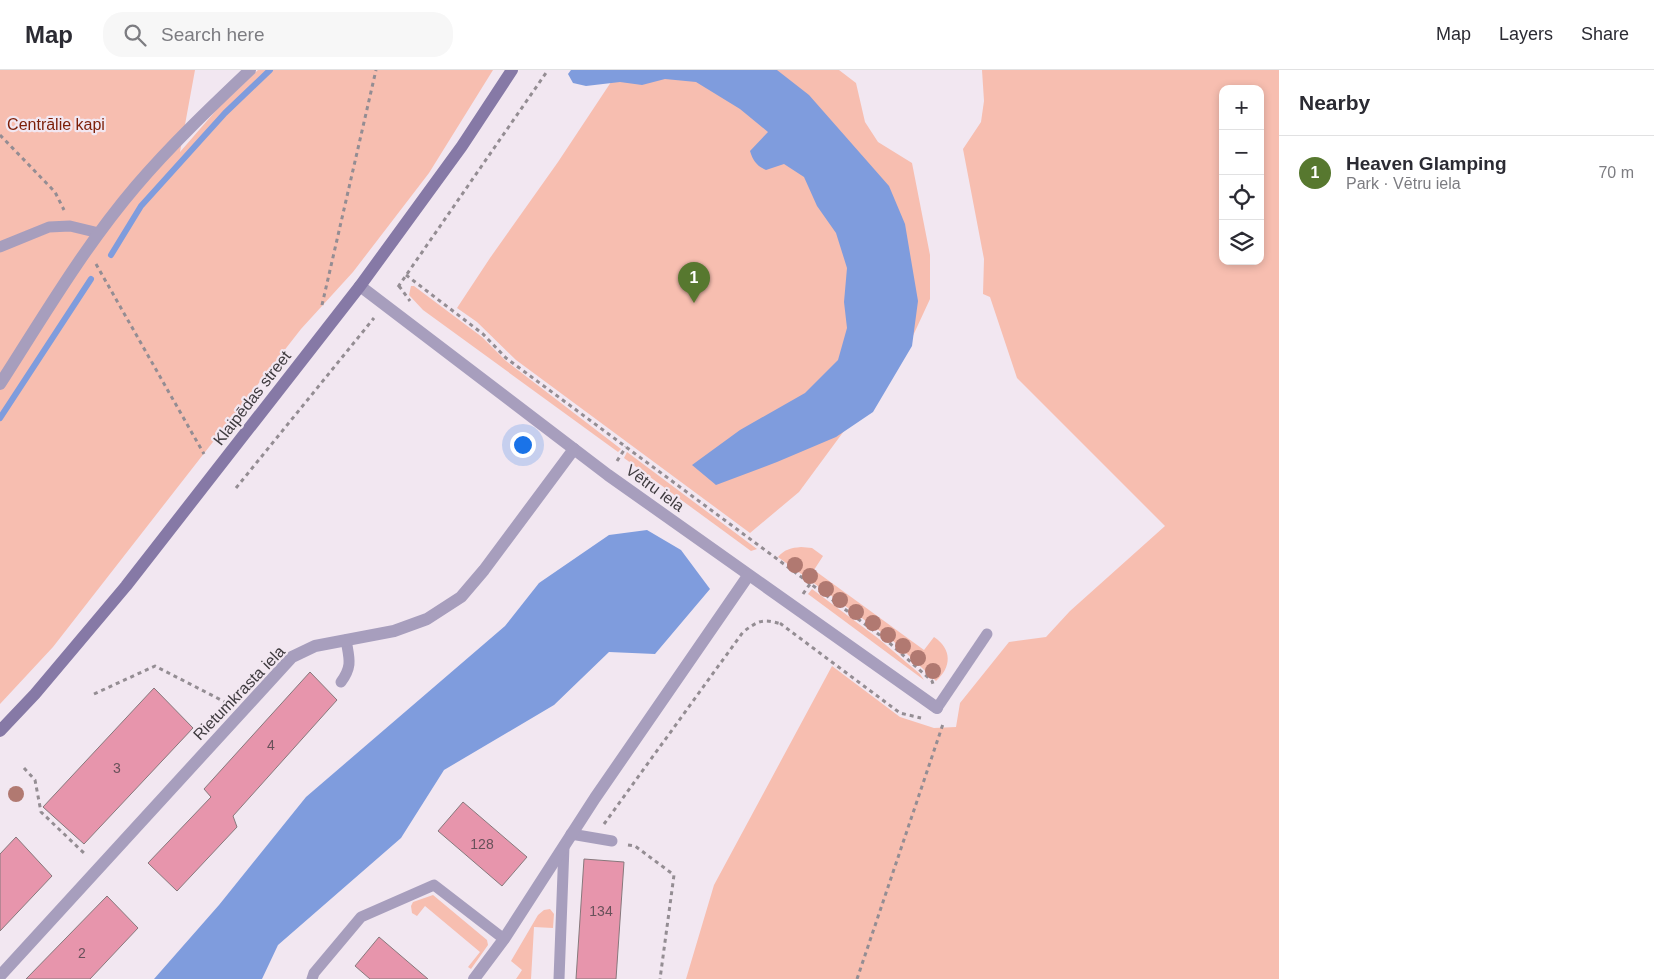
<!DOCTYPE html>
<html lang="en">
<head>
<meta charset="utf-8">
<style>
	body { margin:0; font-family:Helvetica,sans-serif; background:#f7f7f7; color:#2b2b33 }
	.controls { position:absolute; right:15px; top:15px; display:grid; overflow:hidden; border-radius:10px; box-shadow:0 2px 8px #0003 }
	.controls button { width:45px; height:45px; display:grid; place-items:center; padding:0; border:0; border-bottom:1px solid #e1e1e2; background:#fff; color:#2b2b33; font:25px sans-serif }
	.you { position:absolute; left:522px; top:374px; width:18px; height:18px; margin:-12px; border:4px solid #fff; border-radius:50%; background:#1a73e8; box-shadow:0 0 0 8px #1a73e833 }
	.badge { display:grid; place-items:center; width:32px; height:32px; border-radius:50%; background:#57782f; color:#fff; font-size:16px; font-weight:700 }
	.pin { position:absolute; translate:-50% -41px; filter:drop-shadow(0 1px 2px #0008) }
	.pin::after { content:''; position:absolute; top:26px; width:18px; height:15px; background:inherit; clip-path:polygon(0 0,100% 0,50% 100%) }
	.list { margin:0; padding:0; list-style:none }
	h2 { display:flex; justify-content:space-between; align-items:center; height:65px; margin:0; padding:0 20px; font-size:21px }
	h2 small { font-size:16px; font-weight:400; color:#7c7c81 }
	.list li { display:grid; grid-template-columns:32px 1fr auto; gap:15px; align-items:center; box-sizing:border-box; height:75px; padding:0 20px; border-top:1px solid #e1e1e2 }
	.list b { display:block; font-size:19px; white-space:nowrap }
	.list p { margin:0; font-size:16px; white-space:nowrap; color:#7c7c81 }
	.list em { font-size:16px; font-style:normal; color:#7c7c81 }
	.icon { flex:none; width:28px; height:28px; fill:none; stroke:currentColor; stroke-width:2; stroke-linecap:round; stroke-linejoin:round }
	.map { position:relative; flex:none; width:1279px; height:909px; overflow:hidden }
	header { display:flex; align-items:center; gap:30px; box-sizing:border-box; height:70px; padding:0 25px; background:#fff; border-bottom:1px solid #e1e1e2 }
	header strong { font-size:24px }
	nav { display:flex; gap:28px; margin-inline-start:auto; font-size:18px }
	.search { width:350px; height:45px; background:#f7f7f7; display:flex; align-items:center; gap:12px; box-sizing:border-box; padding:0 18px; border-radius:20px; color:#7c7c81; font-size:19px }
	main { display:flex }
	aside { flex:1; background:#fff }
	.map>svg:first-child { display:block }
	.green { fill:#f7beb0; fill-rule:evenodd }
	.water { fill:#7f9cdd }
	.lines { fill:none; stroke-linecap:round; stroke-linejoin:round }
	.stream { stroke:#7f9cdd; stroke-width:6 }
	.building { fill:#e795ac; stroke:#87787c }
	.path { stroke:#948d93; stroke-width:3; stroke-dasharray:4 4; stroke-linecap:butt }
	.service { stroke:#a79ebd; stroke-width:11 }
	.minor { stroke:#a79ebd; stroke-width:12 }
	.secondary { stroke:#8679a6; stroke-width:12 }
	.tree { fill:#b17971 }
	.labels { text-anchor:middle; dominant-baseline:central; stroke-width:4.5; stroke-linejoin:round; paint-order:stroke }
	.number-label { font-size:14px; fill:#68515a }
	.park-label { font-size:16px; fill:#7c1f09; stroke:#f2e7f1 }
	.street-label { font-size:16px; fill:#3e3a3e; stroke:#f2e7f1 }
</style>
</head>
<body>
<header>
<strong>Map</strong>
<div class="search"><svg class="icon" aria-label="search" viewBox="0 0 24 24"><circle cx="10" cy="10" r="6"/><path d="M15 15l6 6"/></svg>Search here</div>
<nav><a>Map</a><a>Layers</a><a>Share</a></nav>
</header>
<main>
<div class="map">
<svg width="1279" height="909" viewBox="0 0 1279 909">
	<rect width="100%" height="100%" fill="#f2e7f1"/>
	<g class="green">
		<polygon points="0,0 195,0 180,82 219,37 258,0 493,0 429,103 353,202 301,259 53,577 0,634"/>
		<polygon points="619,0 839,0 856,13 865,52 878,72 912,93 930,185 930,229 911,270 799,422 750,463 516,290 477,252 457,238 490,188 558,92"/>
		<path d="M982,0H1279V909H686L714,815L832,596L900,647L934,658L956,657L960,633L1009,572L1046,567L1070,541L1165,456L1017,308L990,227L983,224L984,189L963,79L981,52L984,31ZM1223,19H1260V191H1223Z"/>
		<polygon points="411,216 414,216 482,267 506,291 621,379 618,382 423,240 409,225"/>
		<polygon points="627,382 757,479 751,481 624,388"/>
		<path d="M801,477L812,478L823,486L814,500L924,580L934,567C952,579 952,597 936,611L892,570L778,487C785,479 791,478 801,477Z"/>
		<polygon points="812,519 879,569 920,604 924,610 808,524"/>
		<polygon points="433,825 487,870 488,875 471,899 468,897 480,882 425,836 417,846 412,843 411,836 413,832"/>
		<polygon points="550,839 554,844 553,858 534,857 531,909 516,909 522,900 511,891 538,845 544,840"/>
	</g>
	<g class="water">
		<path d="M571,0H777L809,25L889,116L905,154L918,231L912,276L873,342L836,367L777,392L716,415L692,395L740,360L805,323L838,290L847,258L844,232L847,198L836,163L817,136L804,107L784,94L766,100C757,96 753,91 750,81L768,62L740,39L696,12L665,9L642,15L620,12L586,16L573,13L568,4Z"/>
		<polygon points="647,460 681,480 710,519 655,584 609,582 554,635 444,700 401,768 278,875 262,909 154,909 219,835 306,727 505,556 539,513 609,465"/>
	</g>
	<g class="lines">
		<g class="stream">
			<polyline points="111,185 141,136 225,43 270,0"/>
			<polyline points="0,348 91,209"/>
		</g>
	</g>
	<g class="building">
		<polygon points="310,602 337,630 233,746 237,757 177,821 148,793 211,727 204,719"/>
		<polygon points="154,618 193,658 84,774 43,737"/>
		<polygon points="463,732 527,787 502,816 438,761"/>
		<polygon points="16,767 52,806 0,861 0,784"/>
		<polygon points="584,789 624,792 616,909 576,909"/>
		<polygon points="107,826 138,858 90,909 26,909"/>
		<polygon points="379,867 428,909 370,909 355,896"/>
	</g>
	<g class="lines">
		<g class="path">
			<polyline points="0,65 55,122 64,140"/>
			<polyline points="96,194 204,384"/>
			<polyline points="406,205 483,264 506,288 885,569 932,611 933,614"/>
			<polyline points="399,216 410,231"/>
			<polyline points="398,217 548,0"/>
			<polyline points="322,235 376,0"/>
			<polyline points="617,391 626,377"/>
			<polyline points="236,418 374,248"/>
			<polyline points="803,524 810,514"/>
			<polyline points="782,553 781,554 900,643 921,648"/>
			<polyline points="94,624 155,596 225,632"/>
			<polyline points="24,698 35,710 41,742 85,784"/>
			<path d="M604,754L743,562C758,551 762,548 781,554"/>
			<polyline points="628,775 635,776 674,805 660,909"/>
			<polyline points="857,909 943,654"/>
		</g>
		<g class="service">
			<polyline points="0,177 49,157 70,156 99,163"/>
			<path d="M341,612C353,596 349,588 346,570"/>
			<polyline points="937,638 987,564"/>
			<polyline points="571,764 612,771"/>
			<polyline points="312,909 314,903 361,847 434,815 504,869"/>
			<polyline points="559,909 564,776"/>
		</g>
		<g class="minor">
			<polyline points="360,216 608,405 937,638"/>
			<path d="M0,314C43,247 84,177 136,116C171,75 211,37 250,0"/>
			<polyline points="0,906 292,587 315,576 394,561 427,549 461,527 484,500 574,379"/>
			<polyline points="474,909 504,869 595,728 748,506"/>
		</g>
		<polyline class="secondary" points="0,661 35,624 126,516 360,216 462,76 512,0"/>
	</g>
	<g class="tree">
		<circle cx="795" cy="495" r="8"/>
		<circle cx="810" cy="506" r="8"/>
		<circle cx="826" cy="519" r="8"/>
		<circle cx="840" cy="530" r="8"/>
		<circle cx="856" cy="542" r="8"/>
		<circle cx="873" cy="553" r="8"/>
		<circle cx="888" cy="565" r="8"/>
		<circle cx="903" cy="576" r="8"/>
		<circle cx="918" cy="588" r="8"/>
		<circle cx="933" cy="601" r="8"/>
		<circle cx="16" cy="724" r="8"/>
	</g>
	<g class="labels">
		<g class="number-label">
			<text x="271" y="675">4</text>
			<text x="117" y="698">3</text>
			<text x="482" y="774">128</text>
			<text x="601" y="841">134</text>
			<text x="82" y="883">2</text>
		</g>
		<g class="park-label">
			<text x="56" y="54">Centrālie kapi</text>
		</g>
		<g class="street-label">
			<text transform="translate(252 328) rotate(-52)">Klaipēdas street</text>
			<text transform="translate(655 418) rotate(36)">Vētru iela</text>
			<text transform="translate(239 623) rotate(-46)">Rietumkrasta iela</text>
		</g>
	</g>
</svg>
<div class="controls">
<button>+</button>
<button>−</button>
<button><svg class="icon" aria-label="locate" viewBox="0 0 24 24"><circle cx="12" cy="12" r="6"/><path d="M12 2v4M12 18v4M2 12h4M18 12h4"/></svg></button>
<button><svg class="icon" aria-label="layers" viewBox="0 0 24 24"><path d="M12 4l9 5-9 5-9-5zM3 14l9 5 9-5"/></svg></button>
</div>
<div class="you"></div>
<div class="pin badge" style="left:694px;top:233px">1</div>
</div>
<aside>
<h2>Nearby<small></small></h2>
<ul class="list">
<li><span class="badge">1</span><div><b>Heaven Glamping</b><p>Park · Vētru iela</p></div><em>70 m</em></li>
</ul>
</aside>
</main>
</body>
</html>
